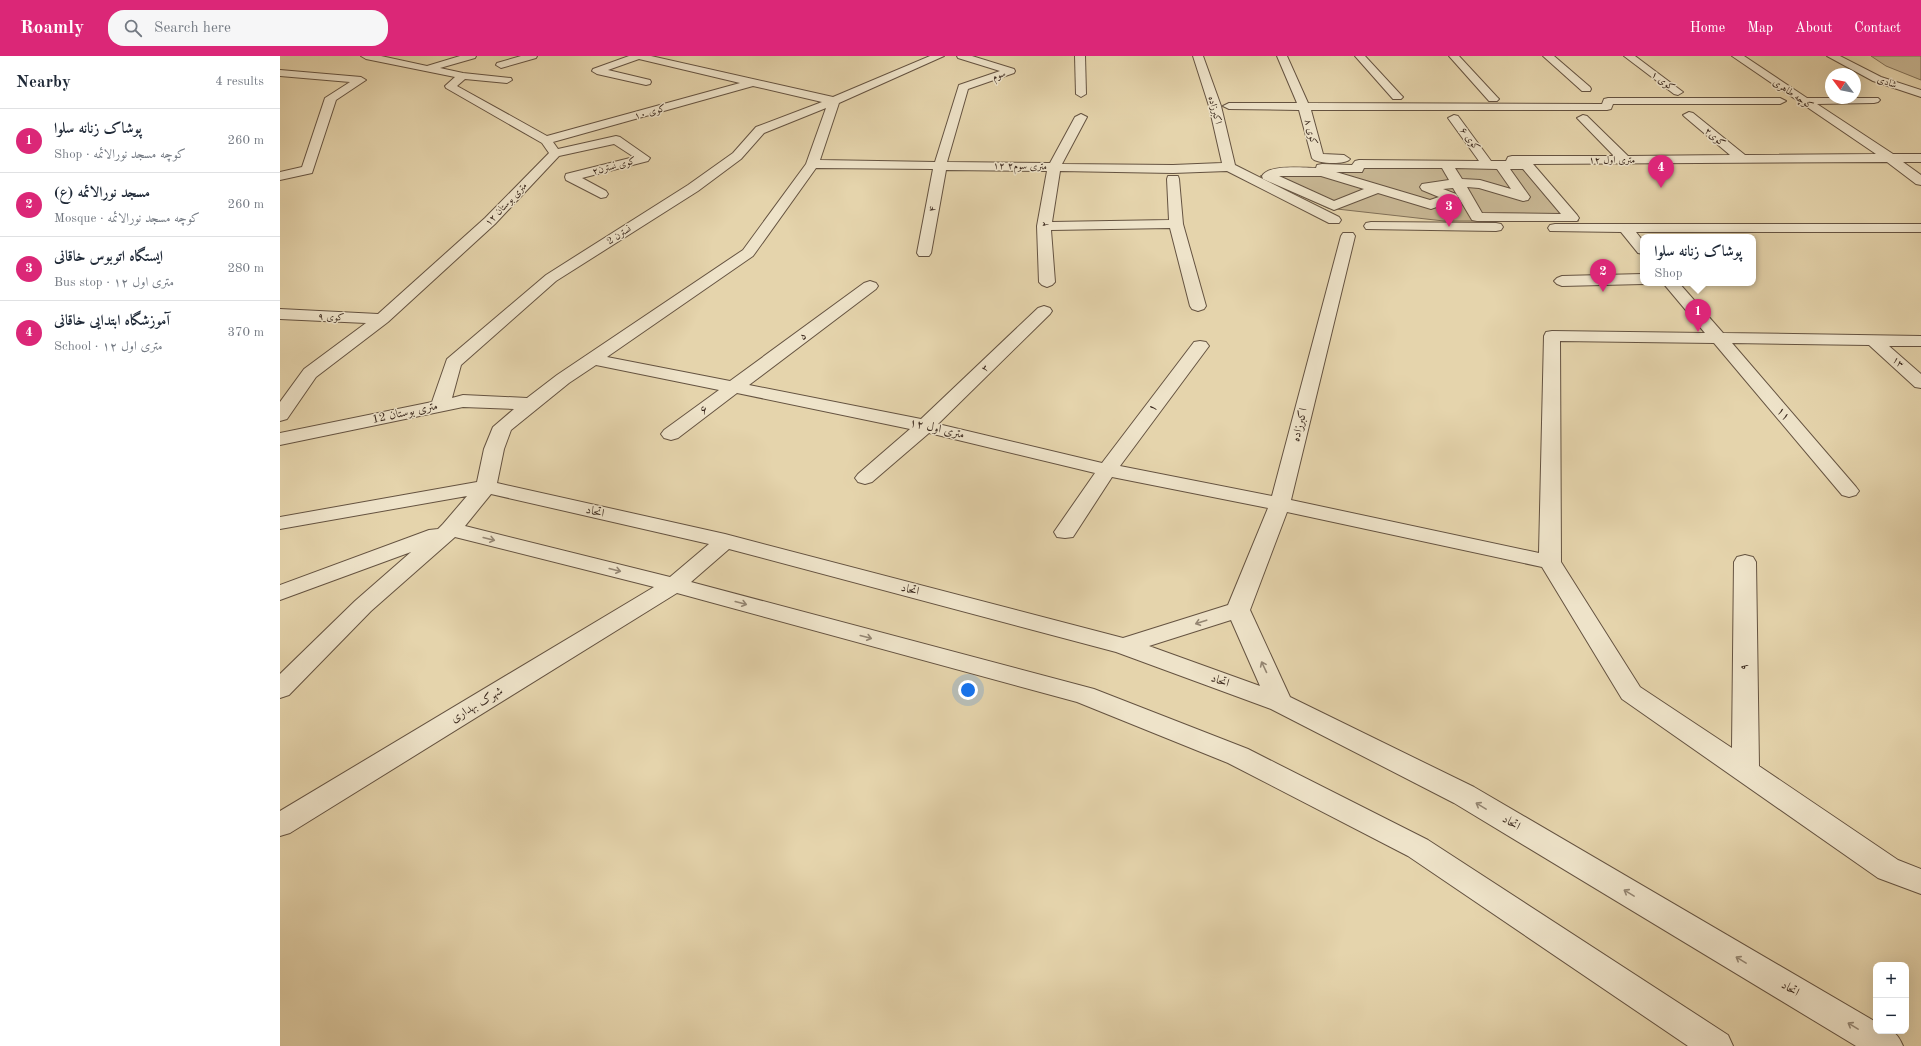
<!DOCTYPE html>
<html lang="en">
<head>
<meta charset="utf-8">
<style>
	body { margin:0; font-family:"Old Standard TT",Amiri,serif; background:#f6f6f7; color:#1f2937 }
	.controls { position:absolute; right:12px; bottom:12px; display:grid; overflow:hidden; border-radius:8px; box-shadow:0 4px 16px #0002 }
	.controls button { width:36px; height:36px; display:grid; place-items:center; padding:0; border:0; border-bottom:1px solid #e0e1e3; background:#fff; color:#1f2937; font:20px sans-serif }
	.compass { position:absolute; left:1545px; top:12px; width:36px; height:36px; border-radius:50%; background:#fff; box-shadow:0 4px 16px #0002; rotate:302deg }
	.you { position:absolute; left:688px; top:634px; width:14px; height:14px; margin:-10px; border:3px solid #fff; border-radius:50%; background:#1a73e8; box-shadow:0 0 0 6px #1a73e833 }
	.badge { display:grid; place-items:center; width:26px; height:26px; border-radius:50%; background:#db2777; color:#fff; font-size:13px; font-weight:700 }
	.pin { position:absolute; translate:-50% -33px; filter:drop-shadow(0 1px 2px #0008) }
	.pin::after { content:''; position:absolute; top:21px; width:14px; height:12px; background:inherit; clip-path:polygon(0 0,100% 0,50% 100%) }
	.popup { position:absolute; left:1360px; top:178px; width:116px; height:52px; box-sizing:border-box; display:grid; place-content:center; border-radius:8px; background:#fff; filter:drop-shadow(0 1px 3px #0005); font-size:13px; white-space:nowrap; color:#747a83 }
	.popup b { font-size:15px; color:#1f2937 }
	.popup::after { content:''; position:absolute; left:50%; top:100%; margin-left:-8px; border:8px solid transparent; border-top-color:#fff }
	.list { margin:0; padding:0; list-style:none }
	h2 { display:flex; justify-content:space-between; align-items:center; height:52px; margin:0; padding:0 16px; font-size:17px }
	h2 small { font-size:13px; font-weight:400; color:#747a83 }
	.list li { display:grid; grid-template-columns:26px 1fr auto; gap:12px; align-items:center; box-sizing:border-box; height:64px; padding:0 16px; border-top:1px solid #e0e1e3 }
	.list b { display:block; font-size:15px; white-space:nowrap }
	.list p { margin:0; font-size:13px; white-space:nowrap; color:#747a83 }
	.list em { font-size:13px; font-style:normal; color:#747a83 }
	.icon { flex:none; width:22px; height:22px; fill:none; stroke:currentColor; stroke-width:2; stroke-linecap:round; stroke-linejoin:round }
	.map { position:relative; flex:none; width:1641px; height:990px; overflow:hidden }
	header { display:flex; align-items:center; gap:24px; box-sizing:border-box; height:56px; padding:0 20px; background:#db2777; color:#fff }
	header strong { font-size:19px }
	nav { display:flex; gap:22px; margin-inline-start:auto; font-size:14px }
	.search { width:280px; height:36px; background:#f6f6f7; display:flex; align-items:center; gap:10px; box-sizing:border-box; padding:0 14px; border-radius:16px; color:#747a83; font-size:15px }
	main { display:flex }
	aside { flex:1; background:#fff }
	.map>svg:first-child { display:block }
	.green { fill:#c8b794; stroke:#817058 }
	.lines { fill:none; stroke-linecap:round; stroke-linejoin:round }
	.minor-casing { stroke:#655341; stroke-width:2 }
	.minor { fill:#eee3c9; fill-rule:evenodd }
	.oneway { stroke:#948673 }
	.labels { text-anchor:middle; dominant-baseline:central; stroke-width:3; stroke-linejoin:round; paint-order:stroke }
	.far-street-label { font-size:10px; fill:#3a281d; stroke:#eee3c9 }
	.street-label { font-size:12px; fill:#3a281d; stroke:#eee3c9 }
</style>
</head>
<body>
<header>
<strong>Roamly</strong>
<div class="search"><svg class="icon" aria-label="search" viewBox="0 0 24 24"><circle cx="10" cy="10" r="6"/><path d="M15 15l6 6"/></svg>Search here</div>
<nav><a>Home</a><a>Map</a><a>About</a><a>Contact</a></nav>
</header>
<main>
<aside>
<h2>Nearby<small>4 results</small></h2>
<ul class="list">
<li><span class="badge">1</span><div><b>پوشاک زنانه سلوا</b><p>Shop · کوچه مسجد نورالائمه</p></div><em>260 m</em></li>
<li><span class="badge">2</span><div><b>مسجد نورالائمه (ع)</b><p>Mosque · کوچه مسجد نورالائمه</p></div><em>260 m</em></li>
<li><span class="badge">3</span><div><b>ایستگاه اتوبوس خاقانی</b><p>Bus stop · ۱۲ متری اول</p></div><em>280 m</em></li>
<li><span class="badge">4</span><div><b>آموزشگاه ابتدایی خاقانی</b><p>School · ۱۲ متری اول</p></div><em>370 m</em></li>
</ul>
</aside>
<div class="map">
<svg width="1641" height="990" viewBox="0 0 1641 990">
	<rect width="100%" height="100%" fill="#e5d4ac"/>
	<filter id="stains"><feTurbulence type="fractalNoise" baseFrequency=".005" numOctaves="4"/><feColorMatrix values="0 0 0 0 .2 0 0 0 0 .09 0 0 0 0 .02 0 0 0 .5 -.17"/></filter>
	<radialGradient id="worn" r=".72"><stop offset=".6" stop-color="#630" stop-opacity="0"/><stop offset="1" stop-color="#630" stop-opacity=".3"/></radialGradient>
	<g class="green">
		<polygon points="1591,0 1641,0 1641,24 1606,10"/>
		<polygon points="1250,107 1299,165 1164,165 1048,152 980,120 1001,114 1037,115 1038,111"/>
	</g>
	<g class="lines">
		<g class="minor-casing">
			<g id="minor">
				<path d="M81,0H101L147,10L180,0H196L195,2L160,12L183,17L231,22L232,24L227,27L185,23L177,30L267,80L460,27L359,3L328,14L370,24L371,26L370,28L366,29L317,18L312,15L313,13L349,0H371L553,41L650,0H664L559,47L540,104L655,106L679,29L720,15L678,2L677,0H692L734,13L735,15L734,17L688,33L667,106L770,107L795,61L801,58L807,61L782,108L893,109L942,107L929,50L913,0H923L941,50L955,109L1059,161L1061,164L1059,167H1049L947,115L893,117L780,115L772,166L889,164L887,123L888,120H898L899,123L903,168L926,250L924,253L918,255L912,253L910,250L890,172L771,174L775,226L772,229L767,231L762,229L759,226L757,170L767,115L666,114L651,197L649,200H639L637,197L653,113L536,112L473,200L327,301L450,325L584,227L590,225L596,227L598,230L596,233L469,329L641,363L758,252L764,250L770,252L772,255L770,258L658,368L822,407L914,286L920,285L926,286L929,290L840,410L992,440L1061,180L1063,177H1073L1075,180L1011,444L1259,497L1264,280L1266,276L1272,275L1425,277L1383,227H1399L1443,277L1641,280V290H1609L1641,318V332L1635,331L1589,289L1452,287L1576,431L1579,435L1576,439L1569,441L1562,439L1434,287L1280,285L1281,506L1360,631L1452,692L1454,506L1457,501L1465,499L1473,501L1476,506L1479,710L1618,804L1641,813V838L1598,822L1342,643L1262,511L1007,456L970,554L1010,641L1194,731L1596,966V975C1613,975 1616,974 1623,990H1576L1174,747L991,653L836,596L449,493L411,526L814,633L968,693L1148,784L1448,979L1453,990H1408L1128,800L948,707L797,646L397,537L10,777L0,780V755L374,531L175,481L91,555L9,639L0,642V618L75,545L131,496L0,544V529L149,474L158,473L163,468L187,440L0,473V461L197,426L204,393L213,371L234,353L183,351L0,389V377L152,346L167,303L266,219L408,129L453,97L476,71L542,46L473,30L273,86L278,93L336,80L340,81L370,102L368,105L302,122L326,135L328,138L326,141L321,142L286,124L285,121L286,118L354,101L334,88L279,100L215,168L108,266L36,321L7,363L0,365V346L24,313L86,267L0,263V253L98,258L205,162L269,97L262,87L166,32L165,30L175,21L86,3ZM546,52L526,108L463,194L277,319L247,342L183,339L172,342L181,309L276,225L418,135L461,103L484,77ZM316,309L439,334L384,374L381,378L384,382L391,384L398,382L457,337L630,373L578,418L575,422L578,426L585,428L592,426L649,377L815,417L774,476L777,481L785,482L793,481L832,421L988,452L948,549L843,582L445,478L217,427L224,393L231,374L289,327ZM211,438L429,488L390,521L185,470ZM951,564L980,630L869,590Z"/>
				<polygon points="241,0 257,0 256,2 221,12 216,9 217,7"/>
				<polygon points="795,0 805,0 806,38 801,41 796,38"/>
				<path d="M997,0H1007L1028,47L1322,48L1324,43L1328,42H1500L1506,45L1500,48H1333L1331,53L1327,54H1031L1043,98L1064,99L1070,103C1066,109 1036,108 1032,102L1019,54L949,53L943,50L949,47H1017Z"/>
				<polygon points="1075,0 1085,0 1121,39 1123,41 1121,43 1113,43"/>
				<polygon points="1169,0 1179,0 1217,41 1219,43 1217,45 1209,45"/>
				<polygon points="1263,0 1274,0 1310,31 1311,33 1310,35 1302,35"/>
				<polygon points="1344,0 1355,0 1403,36 1398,39 1394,38"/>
				<path d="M1452,0H1464L1527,42H1598L1600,44L1598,46L1594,47L1537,48L1613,98H1641V106H1623L1641,119V129L1636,128L1607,106L1253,108L1297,159L1299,162L1297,165H1197L1192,164L1173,132L1163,133L1176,138L1178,141L1176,144L1151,153L1098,137L1054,154L983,123L982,120C989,108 1023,112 1036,112L1037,109L1042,108L1072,109L1075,105L1079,104L1199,105L1168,62L1174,59L1178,60L1211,105H1226L1228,101L1232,100H1334L1299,64L1297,62L1303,59L1307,60L1348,100L1450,99L1405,61L1403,59L1409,56L1413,57L1465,99L1596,98ZM1084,112H1162L1169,124L1142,128L1140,131L1142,134L1159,141L1150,144L1056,116H1082ZM1175,112L1217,113L1231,133L1200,124L1182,123ZM1230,113H1243L1281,158L1202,157L1187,131L1199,132L1243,145L1248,144L1250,141ZM999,120H1041L1084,133L1054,145Z"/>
				<polygon points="1547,0 1560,0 1601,21 1641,34 1641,41 1593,25"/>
				<polygon points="0,14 81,21 86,24 56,44 32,117 0,124 0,116 22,111 45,42 70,26 0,20"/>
				<polygon points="1091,166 1216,167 1221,168 1223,171 1221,174 1216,175 1086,173 1084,170 1086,167"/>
				<polygon points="1275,168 1641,168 1641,176 1356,176 1363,185 1363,198 1358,197 1341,176 1270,175 1268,172 1270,169"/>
				<polygon points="1363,218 1363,227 1366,227 1363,228 1282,230 1277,228 1274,225 1277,222 1282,220"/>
			</g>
		</g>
		<use href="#minor" class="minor"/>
	</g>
	<defs><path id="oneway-shaft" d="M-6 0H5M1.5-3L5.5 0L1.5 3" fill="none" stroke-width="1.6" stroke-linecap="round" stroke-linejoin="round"/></defs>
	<g class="oneway">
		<use href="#oneway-shaft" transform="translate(209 483) rotate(14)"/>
		<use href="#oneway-shaft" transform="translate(335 514) rotate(14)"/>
		<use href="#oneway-shaft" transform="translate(461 547) rotate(15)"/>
		<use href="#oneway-shaft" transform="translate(921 566) rotate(162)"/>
		<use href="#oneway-shaft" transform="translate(586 581) rotate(15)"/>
		<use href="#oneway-shaft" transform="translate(984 611) rotate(-115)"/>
		<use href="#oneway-shaft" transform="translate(1201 750) rotate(-149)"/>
		<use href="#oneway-shaft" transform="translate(1349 837) rotate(-149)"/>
		<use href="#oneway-shaft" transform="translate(1461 904) rotate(-149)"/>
		<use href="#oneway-shaft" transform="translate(1573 970) rotate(-149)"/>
	</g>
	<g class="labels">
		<g class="far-street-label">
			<text transform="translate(719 19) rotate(-20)">سوم</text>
			<text transform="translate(1383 25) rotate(36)">کوی ۱</text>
			<text transform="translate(1607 26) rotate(20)">شادی</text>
			<text transform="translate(1513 38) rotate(34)">کوچه طاهری</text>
			<text transform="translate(935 54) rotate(75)">اکبرزاده</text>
			<text transform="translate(370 56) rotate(-16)">کوی ۱۰</text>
			<text transform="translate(1031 76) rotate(75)">کوی ۸</text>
			<text transform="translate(1435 81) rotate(40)">کوی۲</text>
			<text transform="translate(1190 83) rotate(53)">کوی ۶</text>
			<text x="1332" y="104">۱۲ متری اول</text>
			<text transform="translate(334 110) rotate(-15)">کوی نسترن۲</text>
			<text transform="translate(740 110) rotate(1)">۱۲ متری سوم۲</text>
			<text transform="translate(226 148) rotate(-46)">۱۲ متری بوستان</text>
			<text transform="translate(652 153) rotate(-79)">۴</text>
			<text transform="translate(765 168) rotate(-85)">۲</text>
			<text transform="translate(339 179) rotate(-33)">نسترن 2</text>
			<text transform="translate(51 261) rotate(3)">کوی ۹</text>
			<text transform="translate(523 280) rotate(-37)">۵</text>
			<text transform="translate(1618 306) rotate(42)">۱۳</text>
			<text transform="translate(705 312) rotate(-44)">۳</text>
		</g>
		<g class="street-label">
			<text transform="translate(873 352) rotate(-53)">۱</text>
			<text transform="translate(424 354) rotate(-36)">۶</text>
			<text transform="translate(125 357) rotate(-12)">12 متری بوستان</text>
			<text transform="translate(1503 358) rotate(49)">۱۱</text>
			<text transform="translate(1020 369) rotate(-76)">اکبرزاده</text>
			<text transform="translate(657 373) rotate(13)">۱۲ متری اول</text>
			<text transform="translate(315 456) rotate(13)">اتحاد</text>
			<text transform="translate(630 534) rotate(15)">اتحاد</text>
			<text transform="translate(1465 611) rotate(-90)">۹</text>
			<text transform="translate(940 625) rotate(20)">اتحاد</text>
			<text transform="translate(197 649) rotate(-31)">شهرک بهداری</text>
			<text transform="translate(1231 767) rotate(31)">اتحاد</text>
			<text transform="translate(1510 933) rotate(31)">اتحاد</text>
		</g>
	</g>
	<rect width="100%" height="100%" filter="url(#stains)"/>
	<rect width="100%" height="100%" fill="url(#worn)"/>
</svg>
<div class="controls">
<button>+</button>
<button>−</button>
</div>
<svg class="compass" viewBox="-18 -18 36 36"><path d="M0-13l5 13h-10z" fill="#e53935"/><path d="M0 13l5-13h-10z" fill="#747a83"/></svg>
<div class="you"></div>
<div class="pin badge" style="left:1418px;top:276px">1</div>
<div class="popup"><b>پوشاک زنانه سلوا</b>Shop</div>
<div class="pin badge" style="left:1323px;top:236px">2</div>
<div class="pin badge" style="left:1169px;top:171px">3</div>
<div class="pin badge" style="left:1381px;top:132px">4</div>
</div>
</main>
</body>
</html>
